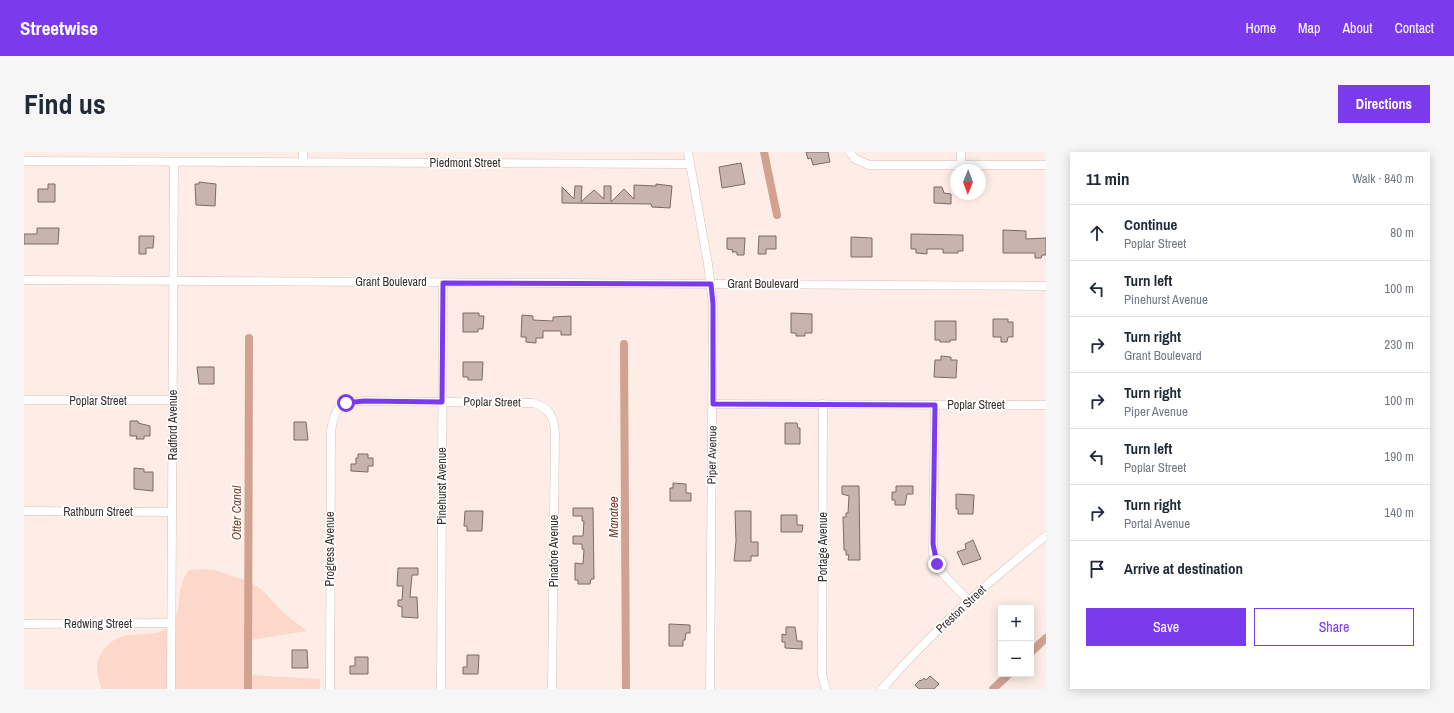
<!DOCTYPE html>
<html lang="en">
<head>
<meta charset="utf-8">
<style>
	body { margin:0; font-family:"Archivo Narrow",sans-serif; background:#f6f6f7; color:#1f2937 }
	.controls { position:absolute; right:12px; bottom:12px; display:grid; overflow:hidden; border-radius:0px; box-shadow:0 2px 10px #0003 }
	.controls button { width:36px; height:36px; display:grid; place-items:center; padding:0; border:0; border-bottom:1px solid #e0e1e3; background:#fff; color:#1f2937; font:20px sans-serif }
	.compass { position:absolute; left:926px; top:12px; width:36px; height:36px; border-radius:50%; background:#fff; box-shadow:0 2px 10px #0003; rotate:181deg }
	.stop { position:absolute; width:12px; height:12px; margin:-9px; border:3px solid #7c3aed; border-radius:50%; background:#fff }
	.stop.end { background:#7c3aed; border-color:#fff; box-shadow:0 1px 4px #0008 }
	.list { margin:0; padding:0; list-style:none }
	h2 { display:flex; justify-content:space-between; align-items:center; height:52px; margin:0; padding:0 16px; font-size:17px }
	h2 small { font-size:13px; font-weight:400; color:#747a83 }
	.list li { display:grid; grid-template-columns:26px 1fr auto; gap:12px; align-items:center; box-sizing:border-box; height:56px; padding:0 16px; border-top:1px solid #e0e1e3 }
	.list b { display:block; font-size:15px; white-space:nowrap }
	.list p { margin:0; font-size:13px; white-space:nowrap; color:#747a83 }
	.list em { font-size:13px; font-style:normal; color:#747a83 }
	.actions { display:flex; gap:8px; padding:12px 16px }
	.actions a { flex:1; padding:9px 0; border:1px solid #7c3aed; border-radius:0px; text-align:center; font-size:14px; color:#7c3aed }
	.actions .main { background:#7c3aed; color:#fff }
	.icon { flex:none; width:22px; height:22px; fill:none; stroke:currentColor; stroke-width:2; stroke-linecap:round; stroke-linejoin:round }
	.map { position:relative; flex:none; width:1022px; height:537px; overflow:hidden; border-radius:0px }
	header { display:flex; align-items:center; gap:24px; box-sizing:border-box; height:56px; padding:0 20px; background:#7c3aed; color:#fff }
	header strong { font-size:19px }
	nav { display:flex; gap:22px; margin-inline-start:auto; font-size:14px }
	.intro { display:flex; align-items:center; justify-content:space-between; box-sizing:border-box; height:96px; padding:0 24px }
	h1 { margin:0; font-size:28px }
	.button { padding:10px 18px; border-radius:0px; background:#7c3aed; color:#fff; font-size:14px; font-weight:700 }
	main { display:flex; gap:24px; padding:0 24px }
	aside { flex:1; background:#fff; border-radius:0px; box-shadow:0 2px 10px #0003 }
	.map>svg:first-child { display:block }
	.green { fill:#fcd8cb }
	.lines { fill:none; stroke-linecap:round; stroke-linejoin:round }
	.canal { stroke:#d2a291; stroke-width:8 }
	.building { fill:#c9b4ad; stroke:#7c6963 }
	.minor-casing { stroke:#d6c1ba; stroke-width:9 }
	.minor { stroke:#fff; stroke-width:8 }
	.route { stroke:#7c3aed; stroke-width:5 }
	.labels { text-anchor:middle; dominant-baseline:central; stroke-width:3.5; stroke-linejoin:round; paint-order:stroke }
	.street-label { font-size:12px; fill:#39312e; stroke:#fff }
	.water-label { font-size:13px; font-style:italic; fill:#80422b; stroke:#fff }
</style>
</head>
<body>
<header>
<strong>Streetwise</strong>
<nav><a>Home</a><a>Map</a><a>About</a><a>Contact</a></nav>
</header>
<div class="intro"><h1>Find us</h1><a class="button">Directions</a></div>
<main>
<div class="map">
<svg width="1022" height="537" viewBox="0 0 1022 537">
	<rect width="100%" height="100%" fill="#feede7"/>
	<path class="green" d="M179,417L191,418L226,430L237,437L262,463L283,479L227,488L226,523L296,527V537H78C73,525 70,513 77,502C96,469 130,493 147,472C160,458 150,437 165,418Z"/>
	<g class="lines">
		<g class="canal">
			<polyline points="740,0 753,63"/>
			<polyline points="600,192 602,537"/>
			<polyline points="1007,500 1022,486"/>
			<polyline points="224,537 225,186"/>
			<polyline points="969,537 985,522"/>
		</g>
	</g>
	<g class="building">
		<polygon points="782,0 804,0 806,10 789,13 787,6 784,7"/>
		<polygon points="717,11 721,32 698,36 695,15"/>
		<polygon points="175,30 192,32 191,54 172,53 171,32 175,32"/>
		<polygon points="24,32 31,32 31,50 14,50 14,37 24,37"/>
		<polygon points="632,32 648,34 646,56 628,55 627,52 538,51 538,35 550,47 551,34 558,34 557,50 570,38 580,47 580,34 587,34 587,50 600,37 610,47 610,33 632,34"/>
		<polygon points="910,35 918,35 920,41 927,42 927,52 910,51"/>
		<polygon points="13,76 35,76 34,92 0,92 0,82 13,82"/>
		<polygon points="979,78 1002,79 1002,87 1022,86 1022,103 1018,103 1017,106 1011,106 1011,101 979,101"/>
		<polygon points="887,82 939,83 939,99 934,99 934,101 919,101 919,97 903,97 903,102 892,101 892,97 887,97"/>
		<polygon points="115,84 130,84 129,96 122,96 122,102 115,102"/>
		<polygon points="735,84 752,84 752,97 742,97 742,102 734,102"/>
		<polygon points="827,85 848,86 848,105 827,105"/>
		<polygon points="703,86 721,86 720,103 713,103 713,100 708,100 709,98 703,97"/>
		<polygon points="439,161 455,161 455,164 460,164 459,177 454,177 454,180 439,180"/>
		<polygon points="767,161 788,162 788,181 781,181 781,184 772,184 772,181 767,181"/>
		<polygon points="498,163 509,164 509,168 529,169 529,165 547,164 547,183 537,183 537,179 519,179 519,186 512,186 512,191 502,190 502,185 497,185"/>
		<polygon points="969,167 984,167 984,170 989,170 989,185 984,185 983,190 977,190 977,185 969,185"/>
		<polygon points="911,169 932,169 932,188 926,188 926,190 916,190 916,188 911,188"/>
		<polygon points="917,204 927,205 927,208 933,208 932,226 910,225 911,208 917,208"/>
		<polygon points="439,210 459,210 458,228 444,228 444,225 439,225"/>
		<polygon points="173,215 190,215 190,232 175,232"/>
		<polygon points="106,269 114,269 114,271 126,274 126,284 120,284 120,287 112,287 113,284 106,284"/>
		<polygon points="270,270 282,270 284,288 270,288"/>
		<polygon points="761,271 773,271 774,276 776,276 776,292 761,292"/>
		<polygon points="334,302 344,302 344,306 349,306 349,314 344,314 344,320 327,319 327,312 332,312 332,306 334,306"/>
		<polygon points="110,316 120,317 120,320 129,320 129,339 110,337"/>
		<polygon points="649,331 662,332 662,341 667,341 667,349 646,349 646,336 649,336"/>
		<polygon points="818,334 835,334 836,408 824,408 825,403 822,403 822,398 820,398 819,365 822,365 822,361 824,361 825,344 818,342"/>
		<polygon points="872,334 889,334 889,342 883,342 881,353 871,353 871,348 868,348 868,340 872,340"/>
		<polygon points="932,342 950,343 949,362 934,362 934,357 932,357"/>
		<polygon points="549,356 569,356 570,427 567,427 566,432 554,432 554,428 551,428 551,411 559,412 560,397 558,397 558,392 549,392 549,384 559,384 560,369 558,369 558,364 549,364"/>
		<polygon points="441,359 459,359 458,379 443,379 443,374 440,374"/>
		<polygon points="711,359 727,359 727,390 734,390 734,404 727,404 727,409 710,409 712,389"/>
		<polygon points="757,363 773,363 773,373 779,373 778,380 757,380"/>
		<polygon points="949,388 957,407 939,413 933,400 942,397 941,392"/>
		<polygon points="374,416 394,416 394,423 388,423 386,445 393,445 394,466 378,465 378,455 374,454 374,448 378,448 379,434 373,434"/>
		<polygon points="645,472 666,473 666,481 662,481 661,488 659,488 659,494 645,494"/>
		<polygon points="762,475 771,475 773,489 778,489 778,497 761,496 761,490 758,490 758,482 762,483"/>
		<polygon points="268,498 283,498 284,516 268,516"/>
		<polygon points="443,503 455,503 454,522 439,522 439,515 443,515"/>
		<polygon points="331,505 344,505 344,522 326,522 326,514 331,514"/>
		<polygon points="906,524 915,532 910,537 895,537 891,533 896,528 897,529 900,526 902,528"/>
	</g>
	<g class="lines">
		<g class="minor-casing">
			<g id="minor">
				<polyline points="664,0 684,112 689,152 686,537"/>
				<polyline points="826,0 831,7 845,13 1022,13"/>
				<polyline points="937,0 937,12"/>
				<polyline points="0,9 666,12"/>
				<polyline points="279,9 279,0"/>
				<polyline points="0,128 1022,134"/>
				<polyline points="0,248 149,248"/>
				<polyline points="689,252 1022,253"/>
				<polyline points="799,252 798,523 802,537"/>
				<polyline points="911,253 909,402 918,421 945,449"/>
				<polyline points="0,359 148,360"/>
				<polyline points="0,472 147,471"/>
				<polyline points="147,537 150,10"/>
				<path d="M306,537L307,279C310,256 316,250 340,249L509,251C525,255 530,265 531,280L528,537"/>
				<polyline points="417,537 419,131"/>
				<path d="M858,537C907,481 963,430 1022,384"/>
			</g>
		</g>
		<use href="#minor" class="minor"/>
	</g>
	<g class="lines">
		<polyline class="route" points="322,251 340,249 418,250 419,131 687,132 689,152 689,252 911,253 909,392 913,412"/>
	</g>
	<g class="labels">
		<g class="street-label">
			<text x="441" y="11">Piedmont Street</text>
			<text x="367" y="130">Grant Boulevard</text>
			<text x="739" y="132">Grant Boulevard</text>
			<text x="74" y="249">Poplar Street</text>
			<text transform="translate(468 250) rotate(1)">Poplar Street</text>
			<text x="952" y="253">Poplar Street</text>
			<text transform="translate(149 273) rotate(-90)">Radford Avenue</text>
			<text transform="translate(688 303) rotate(-89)">Piper Avenue</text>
			<text transform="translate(418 334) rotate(-90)">Pinehurst Avenue</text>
			<text x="74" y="360">Rathburn Street</text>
			<text transform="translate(799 395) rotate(-90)">Portage Avenue</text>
			<text transform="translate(306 397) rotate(-90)">Progress Avenue</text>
			<text transform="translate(530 399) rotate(-90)">Pinafore Avenue</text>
			<text transform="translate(937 457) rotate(-43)">Preston Street</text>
			<text x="74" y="472">Redwing Street</text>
		</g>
		<g class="water-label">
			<text transform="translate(212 361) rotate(-90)">Otter Canal</text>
			<text transform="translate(589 365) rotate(-90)">Manatee</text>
		</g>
	</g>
</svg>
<div class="controls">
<button>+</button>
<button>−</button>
</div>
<svg class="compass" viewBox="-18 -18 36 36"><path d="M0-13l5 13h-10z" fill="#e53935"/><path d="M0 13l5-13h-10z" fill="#747a83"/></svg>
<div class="stop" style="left:322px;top:251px"></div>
<div class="stop end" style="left:913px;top:412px"></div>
</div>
<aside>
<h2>11 min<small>Walk · 840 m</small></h2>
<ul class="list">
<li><svg class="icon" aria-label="ahead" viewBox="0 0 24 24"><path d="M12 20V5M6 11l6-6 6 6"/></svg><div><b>Continue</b><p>Poplar Street</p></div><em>80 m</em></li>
<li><svg class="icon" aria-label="left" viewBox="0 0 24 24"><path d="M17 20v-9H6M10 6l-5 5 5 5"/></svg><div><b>Turn left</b><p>Pinehurst Avenue</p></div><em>100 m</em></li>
<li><svg class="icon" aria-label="right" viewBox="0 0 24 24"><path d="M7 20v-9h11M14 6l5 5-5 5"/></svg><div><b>Turn right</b><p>Grant Boulevard</p></div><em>230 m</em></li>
<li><svg class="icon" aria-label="right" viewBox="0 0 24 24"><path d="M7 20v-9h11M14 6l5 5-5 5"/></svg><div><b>Turn right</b><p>Piper Avenue</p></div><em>100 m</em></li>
<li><svg class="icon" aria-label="left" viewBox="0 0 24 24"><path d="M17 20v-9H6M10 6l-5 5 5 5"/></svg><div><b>Turn left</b><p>Poplar Street</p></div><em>190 m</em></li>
<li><svg class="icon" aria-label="right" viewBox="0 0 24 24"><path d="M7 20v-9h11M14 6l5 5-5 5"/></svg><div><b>Turn right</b><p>Portal Avenue</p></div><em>140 m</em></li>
<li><svg class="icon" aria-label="arrive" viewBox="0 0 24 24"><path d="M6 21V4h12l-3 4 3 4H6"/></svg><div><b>Arrive at destination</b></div></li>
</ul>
<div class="actions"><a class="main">Save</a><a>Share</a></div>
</aside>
</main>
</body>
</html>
